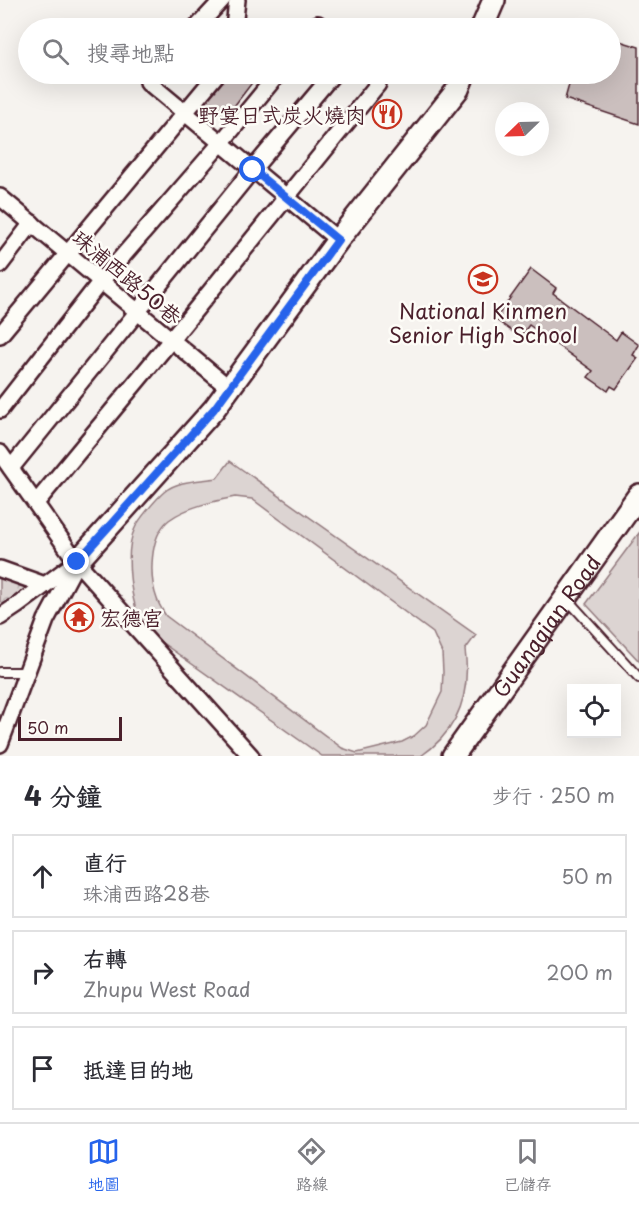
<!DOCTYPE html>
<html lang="zh-TW">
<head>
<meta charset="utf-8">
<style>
	body { margin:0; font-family:"Playpen Sans","LXGW WenKai TC",sans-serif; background:#f2f2f3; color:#2b2b33 }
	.controls { position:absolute; right:18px; bottom:18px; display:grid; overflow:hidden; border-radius:0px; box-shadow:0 6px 24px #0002 }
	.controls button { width:54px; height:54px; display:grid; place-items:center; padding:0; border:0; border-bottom:2px solid #e1e1e2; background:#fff; color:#2b2b33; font:30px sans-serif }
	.compass { position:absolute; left:495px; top:102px; width:54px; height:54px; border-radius:50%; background:#fff; box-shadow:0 6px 24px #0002; rotate:247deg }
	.scale { position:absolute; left:18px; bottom:15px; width:104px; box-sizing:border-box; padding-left:6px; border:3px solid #4a1f2b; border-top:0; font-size:16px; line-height:21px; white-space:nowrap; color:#4a1f2b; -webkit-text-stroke:4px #fdfcf7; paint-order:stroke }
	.stop { position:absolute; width:18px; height:18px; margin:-14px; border:4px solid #2563eb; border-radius:50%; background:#fff }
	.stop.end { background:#2563eb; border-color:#fff; box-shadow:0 2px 6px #0008 }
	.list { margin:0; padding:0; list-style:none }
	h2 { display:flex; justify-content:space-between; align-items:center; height:78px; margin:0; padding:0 24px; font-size:26px }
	h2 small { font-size:20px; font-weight:400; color:#7c7c81 }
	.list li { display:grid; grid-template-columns:39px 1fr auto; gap:18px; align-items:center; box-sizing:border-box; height:84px; margin:0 12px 12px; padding:0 12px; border:2px solid #e1e1e2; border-radius:0px }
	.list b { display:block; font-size:22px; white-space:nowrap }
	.list p { margin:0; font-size:20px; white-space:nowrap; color:#7c7c81 }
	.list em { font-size:20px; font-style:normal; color:#7c7c81 }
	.icon { flex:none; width:33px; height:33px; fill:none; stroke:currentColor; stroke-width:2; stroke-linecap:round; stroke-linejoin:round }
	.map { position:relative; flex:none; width:639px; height:756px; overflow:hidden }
	.search { position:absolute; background:#fff; box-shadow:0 6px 24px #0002; left:18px; right:18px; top:18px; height:66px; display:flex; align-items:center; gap:15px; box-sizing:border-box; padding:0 21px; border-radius:33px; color:#7c7c81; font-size:22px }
	.sheet { height:366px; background:#fff }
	nav { display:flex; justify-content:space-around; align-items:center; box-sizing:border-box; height:84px; border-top:2px solid #e1e1e2; background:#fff; font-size:16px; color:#7c7c81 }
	nav a { display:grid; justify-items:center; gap:3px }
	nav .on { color:#2563eb }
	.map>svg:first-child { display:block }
	.grass { fill:#dcd4d2; stroke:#937a7e; stroke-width:1.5; fill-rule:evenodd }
	.park { fill:url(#park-crowns); stroke:#937a7e; stroke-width:1.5 }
	.building { fill:#cbbfbe; stroke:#4a1f2b; stroke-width:1.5 }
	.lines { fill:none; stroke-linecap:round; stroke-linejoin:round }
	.lane-casing { stroke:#4a1f2b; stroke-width:12 }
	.street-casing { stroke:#4a1f2b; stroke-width:20 }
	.secondary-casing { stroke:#4a1f2b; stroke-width:26 }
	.lane { stroke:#fdfcf7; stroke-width:8 }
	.street { stroke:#fdfcf7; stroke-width:15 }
	.secondary { stroke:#fdfcf7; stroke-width:21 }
	.route { stroke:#2563eb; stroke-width:8 }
	.labels { text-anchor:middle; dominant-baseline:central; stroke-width:5; stroke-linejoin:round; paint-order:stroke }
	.poi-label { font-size:21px; fill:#4a1f2b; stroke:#fdfcf7; text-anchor:end }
	.street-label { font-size:21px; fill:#4a1f2b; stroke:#fdfcf7 }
</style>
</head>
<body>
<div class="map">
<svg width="639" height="756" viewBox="0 0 639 756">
	<defs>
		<pattern id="park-crowns" width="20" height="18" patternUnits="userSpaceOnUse" patternTransform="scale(1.5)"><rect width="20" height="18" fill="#dcd4d2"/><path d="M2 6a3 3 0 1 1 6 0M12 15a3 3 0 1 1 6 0" fill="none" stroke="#beb6b4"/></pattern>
	</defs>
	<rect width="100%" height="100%" fill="#f6f3ef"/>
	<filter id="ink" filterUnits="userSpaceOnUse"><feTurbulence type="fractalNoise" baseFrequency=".0167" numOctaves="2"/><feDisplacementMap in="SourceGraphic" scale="12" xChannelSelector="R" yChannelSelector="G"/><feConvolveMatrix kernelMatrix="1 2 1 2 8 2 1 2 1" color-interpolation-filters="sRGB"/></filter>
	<g filter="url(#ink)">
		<g class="grass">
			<path d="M230,461L476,635L465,650C471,694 459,730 421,756H322L161,642C156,637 148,632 144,626C130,605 124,551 135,528C139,519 157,498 164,492C178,480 200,481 217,478ZM235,497L252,499L433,633L442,653L443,672L442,692L426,725L414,736L402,742L357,753L342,748L166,616C163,611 159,605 157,599C149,577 149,536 169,520C186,507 215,501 235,497Z"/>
			<polygon points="639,533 639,661 586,604"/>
		</g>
		<polygon class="park" points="0,575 33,586 0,609"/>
		<g class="building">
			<polygon points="610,38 639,47 639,124 565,99 572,74 610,74"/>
			<polygon points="218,74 255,74 258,75 225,118 200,98"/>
			<polygon points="531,269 556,288 553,293 616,340 621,332 639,345 633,355 638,358 616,389 611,386 608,391 588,377 593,371 529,325 520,337 495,319"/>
		</g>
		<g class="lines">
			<g class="lane-casing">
				<g id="lane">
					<polyline points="567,599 639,678"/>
					<polyline points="0,672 27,672"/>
				</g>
			</g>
			<g class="street-casing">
				<g id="street">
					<polyline points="196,28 222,0"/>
					<polyline points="234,28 237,0"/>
					<polyline points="315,28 318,24"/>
					<polyline points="156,74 148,82 338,240"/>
					<polyline points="0,197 229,388"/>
					<polyline points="0,265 32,223"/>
					<polyline points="0,335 217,74"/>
					<polyline points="0,410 101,281 221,143 278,74"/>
					<polyline points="0,453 77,562 251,756"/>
					<polyline points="11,468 253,169 333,74"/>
					<polyline points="36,503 171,340 378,84"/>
					<polyline points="0,569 45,585"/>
					<polyline points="0,617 18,605 72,565"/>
					<polyline points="0,744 46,620 77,562"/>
				</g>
			</g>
			<g class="secondary-casing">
				<g id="secondary">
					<polyline points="482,28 494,0"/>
					<polyline points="77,562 214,409 338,240 458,89 464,74"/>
					<path id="s1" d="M453,756L639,495"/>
				</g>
			</g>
			<use href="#lane" class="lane"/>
			<use href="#street" class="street"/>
			<use href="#secondary" class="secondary"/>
		</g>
	</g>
	<g class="lines" filter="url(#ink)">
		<polyline class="route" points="77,562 214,409 338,240 253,170"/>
	</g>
	<defs>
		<g id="restaurant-ring" transform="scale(1.5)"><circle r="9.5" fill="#fdfcf7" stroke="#c8321e" stroke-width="1.5"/><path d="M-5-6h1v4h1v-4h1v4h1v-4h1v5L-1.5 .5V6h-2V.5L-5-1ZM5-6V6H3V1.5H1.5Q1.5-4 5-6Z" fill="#c8321e"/></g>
		<g id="school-ring" transform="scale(1.5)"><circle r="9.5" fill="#fdfcf7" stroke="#c8321e" stroke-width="1.5"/><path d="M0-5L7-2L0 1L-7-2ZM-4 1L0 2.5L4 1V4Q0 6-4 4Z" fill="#c8321e"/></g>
		<g id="temple-ring" transform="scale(1.5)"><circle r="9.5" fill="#fdfcf7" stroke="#c8321e" stroke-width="1.5"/><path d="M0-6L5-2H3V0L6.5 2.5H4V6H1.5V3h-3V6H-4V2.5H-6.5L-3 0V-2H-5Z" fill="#c8321e"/></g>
	</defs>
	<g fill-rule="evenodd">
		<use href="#restaurant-ring" x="387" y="114"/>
		<use href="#school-ring" x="483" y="279"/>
		<use href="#temple-ring" x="79" y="617"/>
	</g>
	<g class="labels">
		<g class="poi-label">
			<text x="366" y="114">野宴日式炭火燒肉</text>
			<text x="483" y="310" text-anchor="middle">National Kinmen<tspan x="483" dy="24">Senior High School</tspan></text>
			<text x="100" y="617" text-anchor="start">宏德宮</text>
		</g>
		<g class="street-label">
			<text transform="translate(128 276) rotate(40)">珠浦西路50巷</text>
			<text stroke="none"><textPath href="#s1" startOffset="160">Guangqian Road</textPath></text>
		</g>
	</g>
</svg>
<div class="controls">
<button><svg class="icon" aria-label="locate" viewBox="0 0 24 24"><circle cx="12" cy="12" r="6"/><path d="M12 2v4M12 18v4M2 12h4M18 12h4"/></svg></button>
</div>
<svg class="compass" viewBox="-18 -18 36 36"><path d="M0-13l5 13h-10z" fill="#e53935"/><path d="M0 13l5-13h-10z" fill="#7c7c81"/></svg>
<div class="scale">50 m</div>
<div class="stop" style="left:253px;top:170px"></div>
<div class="stop end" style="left:77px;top:562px"></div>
<div class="search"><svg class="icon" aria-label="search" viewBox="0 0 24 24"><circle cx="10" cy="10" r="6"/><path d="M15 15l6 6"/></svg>搜尋地點</div>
</div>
<section class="sheet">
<h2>4 分鐘<small>步行 · 250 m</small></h2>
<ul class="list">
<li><svg class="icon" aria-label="ahead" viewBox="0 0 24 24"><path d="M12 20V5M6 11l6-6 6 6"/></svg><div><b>直行</b><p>珠浦西路28巷</p></div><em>50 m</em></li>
<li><svg class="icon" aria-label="right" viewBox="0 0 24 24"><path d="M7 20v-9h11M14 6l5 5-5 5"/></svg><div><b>右轉</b><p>Zhupu West Road</p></div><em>200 m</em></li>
<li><svg class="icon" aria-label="arrive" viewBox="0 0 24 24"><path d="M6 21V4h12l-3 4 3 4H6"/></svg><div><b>抵達目的地</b></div></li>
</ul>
</section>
<nav>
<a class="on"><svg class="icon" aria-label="map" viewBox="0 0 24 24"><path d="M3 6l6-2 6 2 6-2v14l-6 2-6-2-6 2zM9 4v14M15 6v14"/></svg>地圖</a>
<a><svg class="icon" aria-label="directions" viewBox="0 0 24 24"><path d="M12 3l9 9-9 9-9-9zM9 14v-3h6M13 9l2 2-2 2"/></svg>路線</a>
<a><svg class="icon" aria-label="saved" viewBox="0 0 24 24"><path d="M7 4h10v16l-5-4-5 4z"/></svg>已儲存</a>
</nav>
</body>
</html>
